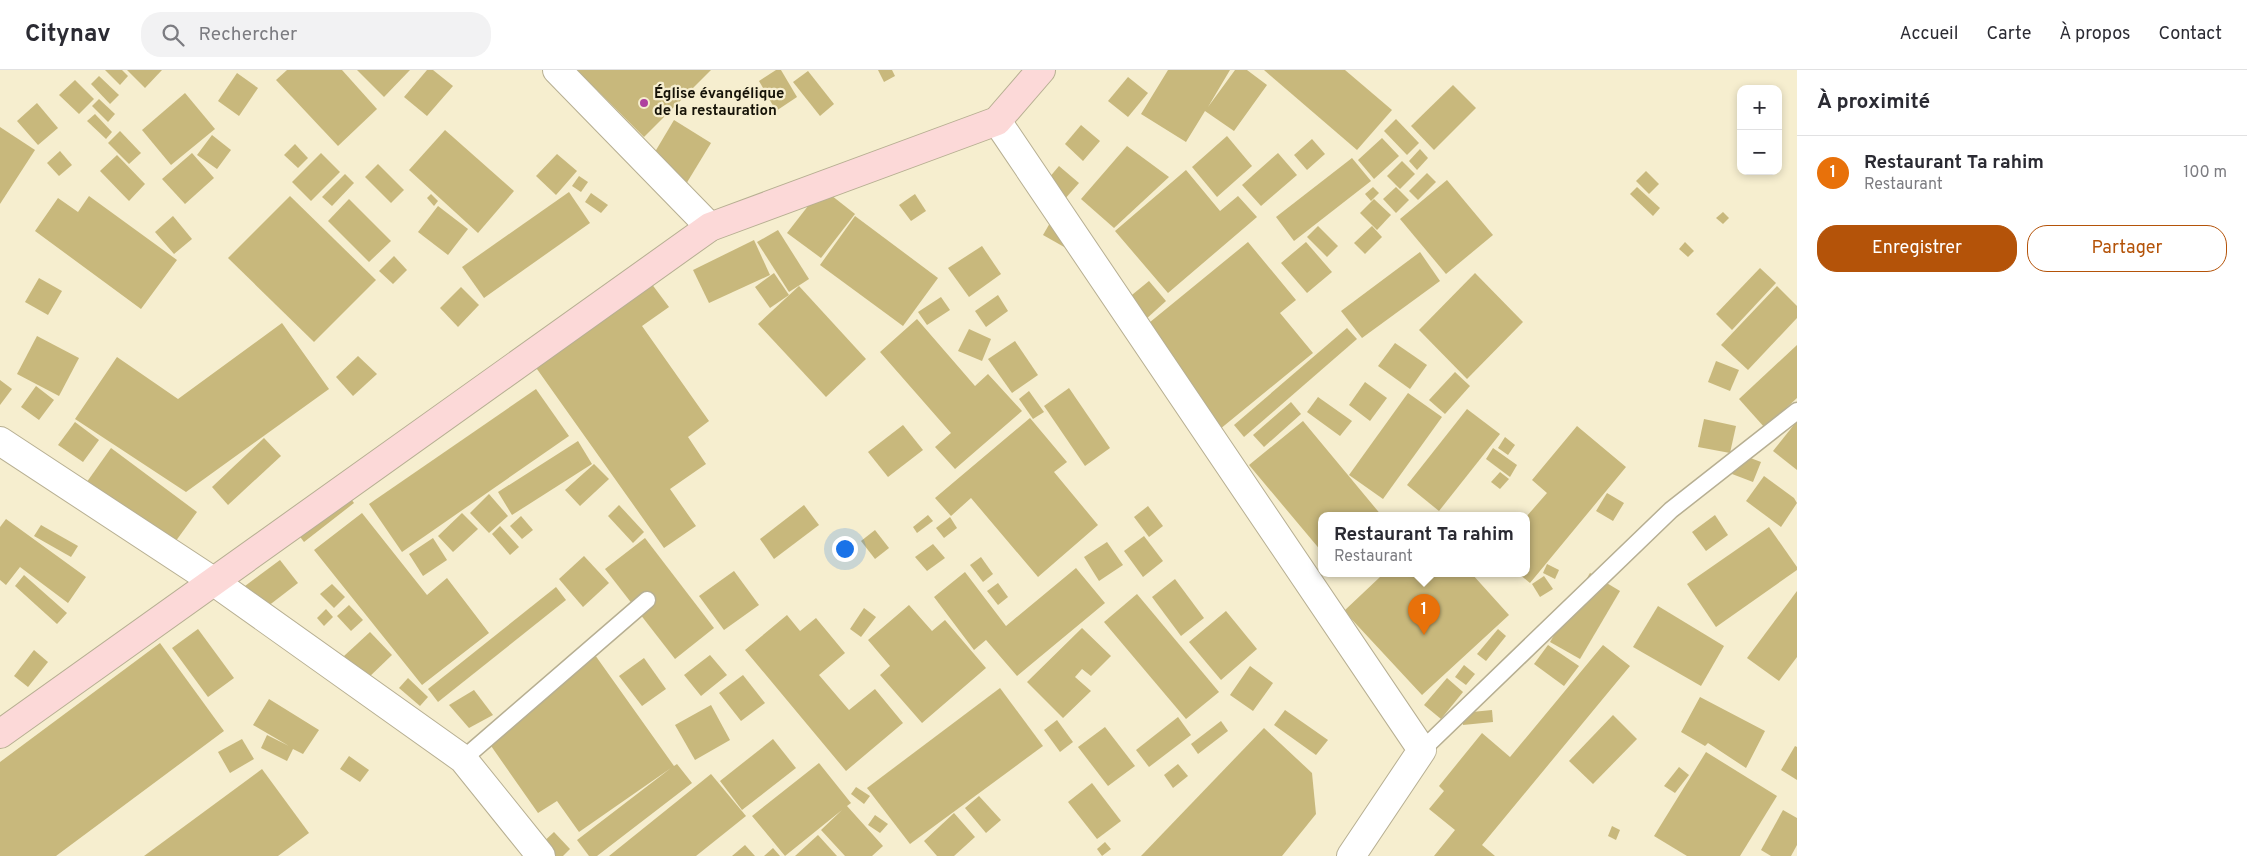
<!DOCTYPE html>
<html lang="fr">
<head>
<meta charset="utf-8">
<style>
	body { margin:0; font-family:Overpass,sans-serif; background:#f2f2f3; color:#2b2b33 }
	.controls { position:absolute; right:15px; top:15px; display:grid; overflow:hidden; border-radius:10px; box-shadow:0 2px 8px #0003 }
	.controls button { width:45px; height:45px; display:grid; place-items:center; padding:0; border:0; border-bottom:1px solid #e1e1e2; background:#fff; color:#2b2b33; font:25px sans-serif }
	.you { position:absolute; left:844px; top:478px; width:18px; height:18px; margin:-12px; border:4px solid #fff; border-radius:50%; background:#1a73e8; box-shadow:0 0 0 8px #1a73e833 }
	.badge { display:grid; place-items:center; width:32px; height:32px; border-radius:50%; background:#b45309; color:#fff; font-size:16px; font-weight:700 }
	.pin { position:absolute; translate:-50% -41px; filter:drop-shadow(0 1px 2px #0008) }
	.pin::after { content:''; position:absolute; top:26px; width:18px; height:15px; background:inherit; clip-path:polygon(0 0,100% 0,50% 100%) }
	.popup { position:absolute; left:1318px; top:442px; width:212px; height:65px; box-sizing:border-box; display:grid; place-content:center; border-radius:10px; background:#fff; filter:drop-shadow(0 1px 4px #0005); font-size:16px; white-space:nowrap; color:#7c7c81 }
	.popup b { font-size:19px; color:#2b2b33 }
	.popup::after { content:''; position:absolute; left:50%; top:100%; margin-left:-10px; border:10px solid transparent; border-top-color:#fff }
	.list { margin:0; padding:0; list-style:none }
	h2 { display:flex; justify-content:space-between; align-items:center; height:65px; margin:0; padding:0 20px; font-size:21px }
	h2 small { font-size:16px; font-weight:400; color:#7c7c81 }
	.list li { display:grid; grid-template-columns:32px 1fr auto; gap:15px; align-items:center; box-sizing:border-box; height:75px; padding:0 20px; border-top:1px solid #e1e1e2 }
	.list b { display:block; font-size:19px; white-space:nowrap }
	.list p { margin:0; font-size:16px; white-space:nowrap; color:#7c7c81 }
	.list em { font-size:16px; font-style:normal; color:#7c7c81 }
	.actions { display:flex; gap:10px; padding:15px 20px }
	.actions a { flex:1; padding:11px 0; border:1px solid #b45309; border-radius:20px; text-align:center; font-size:18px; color:#b45309 }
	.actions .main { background:#b45309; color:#fff }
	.icon { flex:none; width:28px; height:28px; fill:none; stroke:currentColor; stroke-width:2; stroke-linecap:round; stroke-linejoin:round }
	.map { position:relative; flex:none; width:1797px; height:786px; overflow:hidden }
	header { display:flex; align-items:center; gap:30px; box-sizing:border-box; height:70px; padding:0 25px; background:#fff; border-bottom:1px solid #e1e1e2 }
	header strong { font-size:24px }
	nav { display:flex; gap:28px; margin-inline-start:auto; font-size:18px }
	.search { width:350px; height:45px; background:#f2f2f3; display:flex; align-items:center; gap:12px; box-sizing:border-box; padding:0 18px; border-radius:20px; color:#7c7c81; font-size:19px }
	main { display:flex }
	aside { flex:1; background:#fff }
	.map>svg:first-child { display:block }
	.building { fill:#c8b87c }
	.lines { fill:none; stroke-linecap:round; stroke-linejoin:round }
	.lane-casing { stroke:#b7af92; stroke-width:19 }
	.street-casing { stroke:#b7af92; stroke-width:30 }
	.secondary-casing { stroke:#b7af92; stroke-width:30 }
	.lane { stroke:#fff; stroke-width:16 }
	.street { stroke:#fff; stroke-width:28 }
	.secondary { stroke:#fcd9d8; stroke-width:28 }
	.poi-dot { fill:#ae419f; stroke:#f6eecf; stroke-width:2 }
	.labels { text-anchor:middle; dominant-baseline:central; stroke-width:4.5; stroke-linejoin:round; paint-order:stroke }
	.poi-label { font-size:15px; font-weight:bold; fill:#161308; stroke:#f6eecf; text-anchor:start }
</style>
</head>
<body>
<header>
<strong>Citynav</strong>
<div class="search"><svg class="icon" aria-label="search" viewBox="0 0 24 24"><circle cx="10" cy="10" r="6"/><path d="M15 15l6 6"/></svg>Rechercher</div>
<nav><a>Accueil</a><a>Carte</a><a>À propos</a><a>Contact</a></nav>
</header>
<main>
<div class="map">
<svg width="1797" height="786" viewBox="0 0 1797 786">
	<rect width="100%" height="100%" fill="#f6eecf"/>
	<g class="building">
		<polygon points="105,0 122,0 128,6 120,15"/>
		<polygon points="127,0 162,0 145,18"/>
		<polygon points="287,0 342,0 377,39 338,76 276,10"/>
		<polygon points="357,0 410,0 384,27"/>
		<polygon points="427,0 433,0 453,16 427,46 404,27"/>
		<polygon points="577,0 711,0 644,67"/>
		<polygon points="776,0 781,0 797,27 776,41 759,11"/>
		<polygon points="878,0 892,0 895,6 884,12"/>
		<polygon points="1168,0 1230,0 1208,37 1235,0 1247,0 1267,15 1234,61 1205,41 1186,72 1141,44"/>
		<polygon points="1264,0 1345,0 1392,40 1357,80"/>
		<polygon points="808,1 834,34 820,46 793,12"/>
		<polygon points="237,3 258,18 239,46 218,31"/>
		<polygon points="99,6 119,25 110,34 91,14"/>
		<polygon points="1128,7 1148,23 1128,47 1108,31"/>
		<polygon points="75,10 94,29 79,44 59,25"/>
		<polygon points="1453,15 1476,38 1434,80 1411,56"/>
		<polygon points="185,23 215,59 171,95 142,60"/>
		<polygon points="99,29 115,44 108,52 92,36"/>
		<polygon points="37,33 58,58 38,75 17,51"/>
		<polygon points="95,44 112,62 106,69 87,51"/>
		<polygon points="1396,49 1419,73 1407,85 1384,61"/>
		<polygon points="674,50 711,73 680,124 643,102"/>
		<polygon points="1081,55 1100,71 1083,91 1065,74"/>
		<polygon points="0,57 35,80 0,134"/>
		<polygon points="445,60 514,121 478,163 409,100"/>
		<polygon points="120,61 141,83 129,94 108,73"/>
		<polygon points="212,65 231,80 217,99 197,85"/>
		<polygon points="1227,66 1252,96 1217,127 1192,97"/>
		<polygon points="1382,68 1399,86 1374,109 1358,90"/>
		<polygon points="1312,69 1325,84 1307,100 1294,85"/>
		<polygon points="295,74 308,88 298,98 284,85"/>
		<polygon points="1127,76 1169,107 1114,158 1081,129"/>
		<polygon points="1420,79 1428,88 1417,100 1409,91"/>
		<polygon points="60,81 72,95 59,106 47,93"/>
		<polygon points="192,83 214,108 185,134 162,109"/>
		<polygon points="321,83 340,102 311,131 292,112"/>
		<polygon points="1278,83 1297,105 1261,136 1242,115"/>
		<polygon points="557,84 577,101 556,125 536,106"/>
		<polygon points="117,85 145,114 129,131 100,101"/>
		<polygon points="1352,88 1371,111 1294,171 1276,147"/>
		<polygon points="1402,91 1415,104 1400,119 1387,106"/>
		<polygon points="378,94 404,120 391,133 365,107"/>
		<polygon points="1059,96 1079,113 1056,139 1037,122"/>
		<polygon points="1186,100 1220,141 1238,126 1257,147 1168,223 1115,161"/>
		<polygon points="1646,101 1659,114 1649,124 1636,111"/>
		<polygon points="1427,103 1436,112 1418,130 1409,121"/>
		<polygon points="345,104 354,113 332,136 322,127"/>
		<polygon points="579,106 588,112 581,122 572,116"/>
		<polygon points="1447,110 1493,165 1446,204 1400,149"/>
		<polygon points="1373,117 1379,123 1371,131 1365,124"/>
		<polygon points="1396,117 1409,130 1396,143 1383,129"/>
		<polygon points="1637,117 1660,138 1653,146 1630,124"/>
		<polygon points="822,118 855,144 821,188 787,163"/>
		<polygon points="569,122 590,153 484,228 462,197"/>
		<polygon points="591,123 608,135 601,143 585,132"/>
		<polygon points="431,124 438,131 434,136 427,128"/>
		<polygon points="915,124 926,141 911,151 899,135"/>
		<polygon points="89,126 177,190 141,239 35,161 58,128 78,142"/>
		<polygon points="290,126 376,210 314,272 228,188"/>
		<polygon points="349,129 391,171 369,192 328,151"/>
		<polygon points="1374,129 1391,145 1377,160 1360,143"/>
		<polygon points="438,136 468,159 448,185 418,162"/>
		<polygon points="1723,142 1729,148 1723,154 1716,148"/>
		<polygon points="173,146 192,169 174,184 155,162"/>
		<polygon points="855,146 938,208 903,256 820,195"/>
		<polygon points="1054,146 1073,182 1043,165"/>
		<polygon points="1318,156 1338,176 1327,187 1307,167"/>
		<polygon points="1372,156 1382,167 1365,184 1354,173"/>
		<polygon points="778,160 809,209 789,222 757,172"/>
		<polygon points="754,170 770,205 709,233 693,200"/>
		<polygon points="1248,172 1296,230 1280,243 1313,283 1214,364 1133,266"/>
		<polygon points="1306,172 1332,202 1307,223 1281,193"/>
		<polygon points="1685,172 1694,181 1688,187 1679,179"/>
		<polygon points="982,176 1001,204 969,227 948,198"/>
		<polygon points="1420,182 1440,211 1362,268 1341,241"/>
		<polygon points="394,186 407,200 393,214 379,201"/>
		<polygon points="1760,198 1776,213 1732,260 1716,244"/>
		<polygon points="774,203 789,225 770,238 755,217"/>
		<polygon points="1475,203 1523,252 1467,309 1419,260"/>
		<polygon points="39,208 62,221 48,245 25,232"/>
		<polygon points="648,209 669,237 642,256 709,351 688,367 706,394 670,419 696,456 664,478 532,292"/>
		<polygon points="1149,211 1166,231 1145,250 1127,229"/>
		<polygon points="799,216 866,289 826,327 758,254"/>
		<polygon points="1777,216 1797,236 1797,248 1748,300 1721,275"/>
		<polygon points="461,217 479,235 458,257 440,238"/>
		<polygon points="998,225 1008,241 986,257 975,241"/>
		<polygon points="941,227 950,240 927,255 918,242"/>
		<polygon points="917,249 975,316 988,304 1022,341 955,399 935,377 951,363 880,282"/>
		<polygon points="282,253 329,319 186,422 75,349 117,287 178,329"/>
		<polygon points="1347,258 1357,269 1244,367 1234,355"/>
		<polygon points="969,259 991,269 982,291 958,281"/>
		<polygon points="37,266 79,288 59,326 17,304"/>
		<polygon points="1015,271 1038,305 1012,323 988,289"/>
		<polygon points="1395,273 1427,295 1410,319 1378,296"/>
		<polygon points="1797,275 1797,328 1765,358 1739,329"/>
		<polygon points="358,286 377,304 353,326 336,307"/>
		<polygon points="1716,291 1739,300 1730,321 1708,312"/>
		<polygon points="1455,302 1470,316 1445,344 1429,330"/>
		<polygon points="0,310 12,319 0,335"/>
		<polygon points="1365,312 1387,328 1370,351 1349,335"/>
		<polygon points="36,316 54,330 39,350 21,337"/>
		<polygon points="1069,318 1110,378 1085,396 1044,336"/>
		<polygon points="536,319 569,366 402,482 369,434"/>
		<polygon points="1029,321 1044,342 1033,349 1019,329"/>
		<polygon points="1408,323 1442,347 1383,429 1349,405"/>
		<polygon points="1318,327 1352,351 1340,366 1307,342"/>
		<polygon points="1291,332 1301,344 1264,377 1253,365"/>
		<polygon points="1467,339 1500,364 1439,441 1407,415"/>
		<polygon points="1030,348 1067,392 1054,402 1098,455 1038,507 971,428 951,446 935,428"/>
		<polygon points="1704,349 1736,356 1730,383 1698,377"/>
		<polygon points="1303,351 1382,446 1322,446 1322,482 1249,395"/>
		<polygon points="1797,351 1797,400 1773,381"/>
		<polygon points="75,352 99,370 83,392 58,375"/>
		<polygon points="903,355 923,380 888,407 868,382"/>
		<polygon points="1577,356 1626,397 1530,513 1519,504 1526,504 1526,447 1547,423 1532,410"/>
		<polygon points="1505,367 1515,375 1508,385 1498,378"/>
		<polygon points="264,368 281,386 228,435 212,417"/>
		<polygon points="578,371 592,394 512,445 498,422"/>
		<polygon points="111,378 197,442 170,479 84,416"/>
		<polygon points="1493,378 1517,395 1510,407 1486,389"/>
		<polygon points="1740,384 1761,392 1753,412 1732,404"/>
		<polygon points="594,394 609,409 580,436 565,420"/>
		<polygon points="1500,402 1509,409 1500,419 1491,412"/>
		<polygon points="1764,406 1794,428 1797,433 1781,457 1746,431"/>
		<polygon points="335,408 354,433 304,472 285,447"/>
		<polygon points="1607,423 1624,433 1613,451 1596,441"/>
		<polygon points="489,424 508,446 489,463 470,443"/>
		<polygon points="619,435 644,462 633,473 608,446"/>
		<polygon points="804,435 819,455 774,489 760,469"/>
		<polygon points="1148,436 1163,456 1149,467 1134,447"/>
		<polygon points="362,443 427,525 447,508 489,563 422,615 314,480"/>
		<polygon points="462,443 478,459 453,482 438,466"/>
		<polygon points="928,445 933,451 917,463 913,457"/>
		<polygon points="1715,445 1728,465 1706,481 1692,462"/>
		<polygon points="521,446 533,460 522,469 510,456"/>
		<polygon points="950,447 957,458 944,468 936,458"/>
		<polygon points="6,449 86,507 68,533 20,497 6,515 0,510 0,457"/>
		<polygon points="41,455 78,476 71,487 34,466"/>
		<polygon points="500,456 519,477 510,485 492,464"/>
		<polygon points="1769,457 1797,497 1797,500 1716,557 1687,514"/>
		<polygon points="875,460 889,478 875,489 861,471"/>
		<polygon points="1144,466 1163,491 1143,507 1124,481"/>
		<polygon points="433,468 447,490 423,506 409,484"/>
		<polygon points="645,468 714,558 675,589 605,499"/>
		<polygon points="1107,472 1123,495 1099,511 1084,487"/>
		<polygon points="933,474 945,488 927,501 915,487"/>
		<polygon points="584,486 609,513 583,537 559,509"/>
		<polygon points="981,487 993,504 983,512 970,495"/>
		<polygon points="280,490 298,513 263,540 245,516"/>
		<polygon points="1547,494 1559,500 1555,509 1543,503"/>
		<polygon points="1076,498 1105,533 1017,606 986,570 974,580 934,527 965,502 1006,556"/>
		<polygon points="734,501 759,535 724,560 699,526"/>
		<polygon points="1590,503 1620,521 1580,589 1550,572"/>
		<polygon points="1378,504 1472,504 1509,545 1422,625 1344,541 1380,507"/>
		<polygon points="24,505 67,543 57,554 15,516"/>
		<polygon points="1544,506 1553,519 1540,527 1532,514"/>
		<polygon points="1175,509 1204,548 1181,566 1152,527"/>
		<polygon points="998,513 1008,527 998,535 987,521"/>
		<polygon points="332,514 345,527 334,538 320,524"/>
		<polygon points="556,517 566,530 438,632 428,619"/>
		<polygon points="1797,521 1797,587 1779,611 1747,588"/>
		<polygon points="1137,524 1219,622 1186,649 1104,552"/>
		<polygon points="349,535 363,550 351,561 337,546"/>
		<polygon points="909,535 932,561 945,550 986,598 922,653 880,605 890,596 868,570"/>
		<polygon points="1658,536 1724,576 1701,616 1633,577"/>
		<polygon points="864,538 876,547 861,567 850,559"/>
		<polygon points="326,539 333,547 324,556 317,548"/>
		<polygon points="1226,541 1257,579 1221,610 1189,572"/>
		<polygon points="787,545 800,561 816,548 845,583 819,605 849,640 875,619 903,653 846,701 745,580"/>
		<polygon points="1082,558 1111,586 1091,606 1082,599 1075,607 1091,621 1063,648 1027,612"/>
		<polygon points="198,559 234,608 208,627 172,578"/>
		<polygon points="1498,559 1506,566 1486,591 1477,584"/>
		<polygon points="370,562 392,585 366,610 344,586"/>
		<polygon points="160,573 224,661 56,786 0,786 0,692"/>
		<polygon points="1548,575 1579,596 1564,616 1534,594"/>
		<polygon points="1603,575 1630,596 1482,775 1495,786 1434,786 1455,760 1429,739 1444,721 1439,716 1482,663 1510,687"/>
		<polygon points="34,580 48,592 28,617 14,606"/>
		<polygon points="595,585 674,696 677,694 692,713 597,786 589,786 577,770 671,698 579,762 557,731 538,743 482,663"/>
		<polygon points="710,585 727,605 701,626 684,605"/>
		<polygon points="644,588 666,619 642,636 619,606"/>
		<polygon points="1464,595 1475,604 1466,615 1455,607"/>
		<polygon points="1250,596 1273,613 1253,641 1230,625"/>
		<polygon points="743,605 765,633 741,651 719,623"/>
		<polygon points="408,608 428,627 420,636 399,618"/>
		<polygon points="1447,608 1463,622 1441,649 1424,635"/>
		<polygon points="1000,618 1043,676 910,774 867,718"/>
		<polygon points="474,620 493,645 469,658 449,635"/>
		<polygon points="1700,627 1765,661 1746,698 1708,673 1705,676 1681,662"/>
		<polygon points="269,629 319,660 303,684 293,679 287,691 261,678 267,665 289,676 253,655"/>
		<polygon points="711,635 730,670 695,690 675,655"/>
		<polygon points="1285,640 1328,670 1316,685 1274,655"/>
		<polygon points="1492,640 1493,652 1463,655 1462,643"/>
		<polygon points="1613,645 1637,669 1593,714 1569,691"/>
		<polygon points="1178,647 1191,665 1149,697 1136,680"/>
		<polygon points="1057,650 1073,672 1060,682 1044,660"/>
		<polygon points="1221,651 1228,661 1198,684 1191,674"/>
		<polygon points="1105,657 1135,696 1108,716 1078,677"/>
		<polygon points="1264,658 1312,703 1316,744 1282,786 1141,786"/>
		<polygon points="242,669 254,689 230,703 218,682"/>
		<polygon points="773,669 796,698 742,740 720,711"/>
		<polygon points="1795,676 1797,677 1797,710 1781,700"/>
		<polygon points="1706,682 1777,726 1740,786 1687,786 1654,766"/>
		<polygon points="349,686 369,700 360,712 340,699"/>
		<polygon points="819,693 851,733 847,736 883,776 872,786 845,786 821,760 842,740 785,786 752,746"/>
		<polygon points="1178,694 1188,706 1173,718 1164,705"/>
		<polygon points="1679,697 1689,705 1675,723 1664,716"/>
		<polygon points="262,699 309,763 278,786 144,786"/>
		<polygon points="711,704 746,746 696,786 609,786"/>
		<polygon points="1092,713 1121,751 1097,769 1068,732"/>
		<polygon points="856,717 870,726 864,734 851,724"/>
		<polygon points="979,726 1001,750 986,763 965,738"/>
		<polygon points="1783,740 1797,748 1797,775 1791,786 1771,786 1761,780"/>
		<polygon points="954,743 975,767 954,786 937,786 924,771"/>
		<polygon points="875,745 888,754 880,763 868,755"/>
		<polygon points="1612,756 1620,760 1616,770 1608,766"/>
		<polygon points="554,762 570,779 563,786 549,786 539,776"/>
		<polygon points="818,765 837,786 795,786"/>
		<polygon points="1105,772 1111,779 1102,786 1097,779"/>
		<polygon points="745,775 755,786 732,786"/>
		<polygon points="773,778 780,786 764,786"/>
	</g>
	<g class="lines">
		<g class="lane-casing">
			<g id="lane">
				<polyline points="1422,680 1671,440 1797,341"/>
				<polyline points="463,689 647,530"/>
			</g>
		</g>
		<g class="street-casing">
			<g id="street">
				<polyline points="557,0 710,157"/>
				<polyline points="997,51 1422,680 1351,786"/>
				<polyline points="0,371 213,511 463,689 541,786"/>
			</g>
		</g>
		<g class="secondary-casing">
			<polyline id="secondary" points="0,664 710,157 997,51 1041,0"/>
		</g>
		<use href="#lane" class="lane"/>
		<use href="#street" class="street"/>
		<use href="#secondary" class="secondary"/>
	</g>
	<circle class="poi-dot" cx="644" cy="33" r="5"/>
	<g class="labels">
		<g class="poi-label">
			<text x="654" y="24">Église évangélique<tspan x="654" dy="17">de la restauration</tspan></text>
		</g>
	</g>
</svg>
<div class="controls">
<button>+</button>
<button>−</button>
</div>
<div class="you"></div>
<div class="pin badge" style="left:1424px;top:565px;background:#e8710a">1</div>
<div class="popup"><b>Restaurant Ta rahim</b>Restaurant</div>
</div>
<aside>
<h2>À proximité<small></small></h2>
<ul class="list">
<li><span class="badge" style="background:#e8710a">1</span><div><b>Restaurant Ta rahim</b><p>Restaurant</p></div><em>100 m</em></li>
</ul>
<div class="actions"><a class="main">Enregistrer</a><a>Partager</a></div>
</aside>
</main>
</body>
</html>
